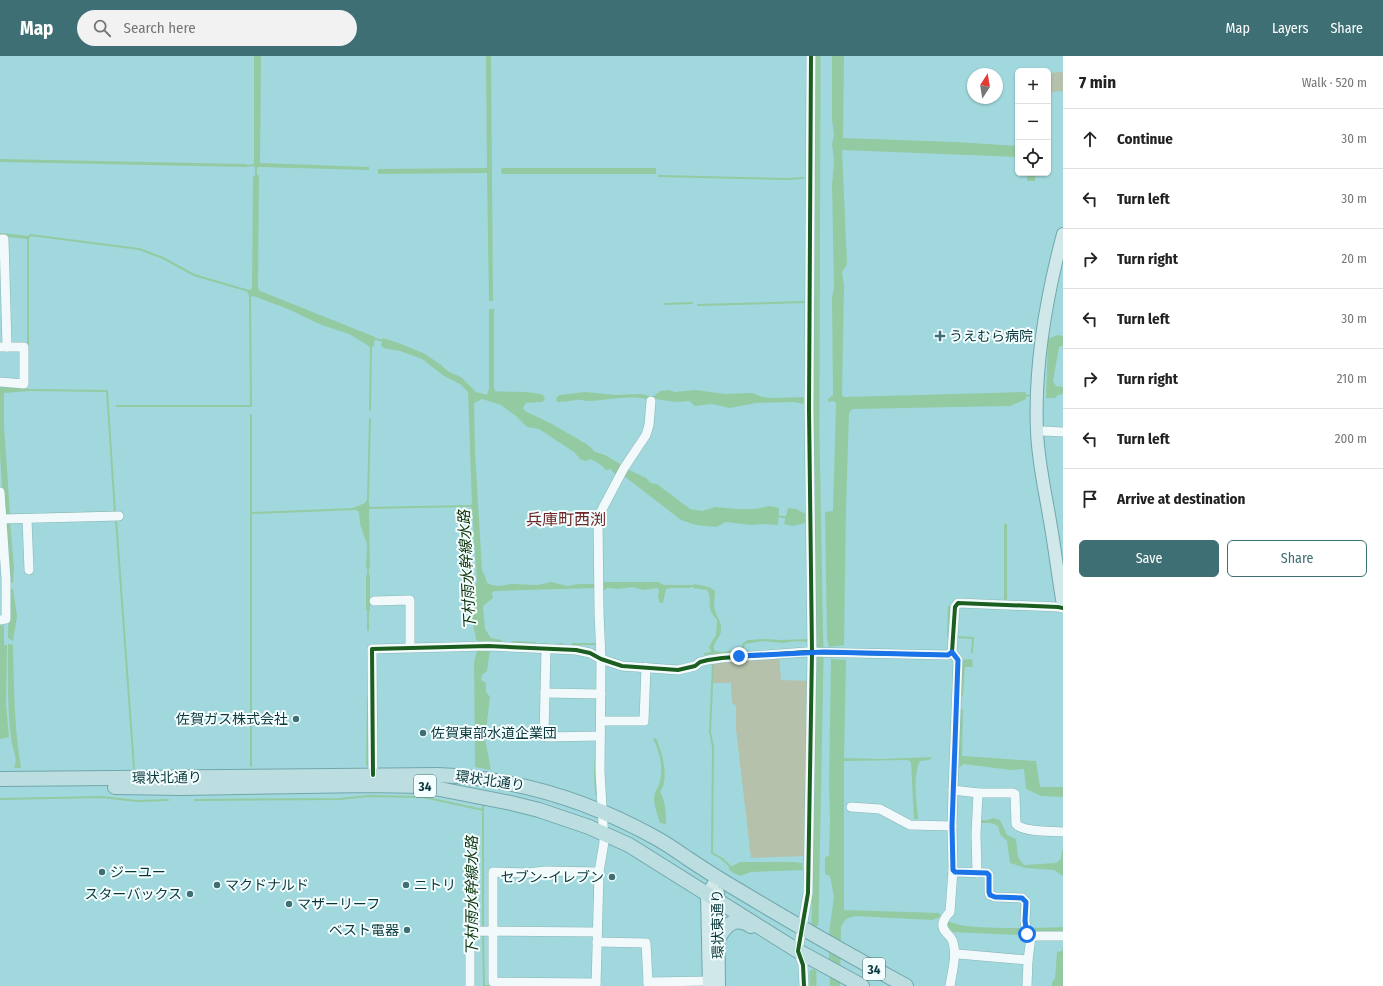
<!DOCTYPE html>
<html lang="en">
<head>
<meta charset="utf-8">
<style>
	body { margin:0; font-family:"Fira Sans Condensed","Noto Sans JP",sans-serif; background:#f2f2f2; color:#222 }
	.controls { position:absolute; right:12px; top:12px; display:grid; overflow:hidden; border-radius:6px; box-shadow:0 1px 3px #0004 }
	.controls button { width:36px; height:36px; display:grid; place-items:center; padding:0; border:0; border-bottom:1px solid #e0e0e0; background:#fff; color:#222; font:20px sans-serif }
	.compass { position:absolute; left:967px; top:12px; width:36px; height:36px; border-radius:50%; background:#fff; box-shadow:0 1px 3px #0004; rotate:12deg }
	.stop { position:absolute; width:12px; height:12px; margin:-9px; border:3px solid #1a73e8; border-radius:50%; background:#fff }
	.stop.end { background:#1a73e8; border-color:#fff; box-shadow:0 1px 4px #0008 }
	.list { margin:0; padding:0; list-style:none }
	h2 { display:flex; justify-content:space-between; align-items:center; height:52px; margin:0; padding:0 16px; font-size:17px }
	h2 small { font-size:13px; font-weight:400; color:#767676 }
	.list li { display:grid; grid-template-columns:26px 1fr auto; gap:12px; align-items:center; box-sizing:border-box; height:60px; padding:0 16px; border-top:1px solid #e0e0e0 }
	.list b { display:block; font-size:15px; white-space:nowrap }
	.list em { font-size:13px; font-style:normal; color:#767676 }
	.actions { display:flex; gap:8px; padding:12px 16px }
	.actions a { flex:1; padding:9px 0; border:1px solid #3e6f74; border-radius:6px; text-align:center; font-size:14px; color:#3e6f74 }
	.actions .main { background:#3e6f74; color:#fff }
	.icon { flex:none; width:22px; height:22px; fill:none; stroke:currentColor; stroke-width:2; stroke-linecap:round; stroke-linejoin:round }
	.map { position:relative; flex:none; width:1063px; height:930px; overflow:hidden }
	header { display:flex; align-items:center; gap:24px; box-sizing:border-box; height:56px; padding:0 20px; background:#3e6f74; color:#fff }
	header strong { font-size:19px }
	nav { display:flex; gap:22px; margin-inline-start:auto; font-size:14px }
	.search { width:280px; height:36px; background:#f2f2f2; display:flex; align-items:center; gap:10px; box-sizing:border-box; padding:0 14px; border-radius:22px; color:#767676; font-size:15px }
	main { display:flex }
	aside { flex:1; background:#fff }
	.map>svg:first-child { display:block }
	.green { fill:#b6c1ab }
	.water { fill:#93caa1 }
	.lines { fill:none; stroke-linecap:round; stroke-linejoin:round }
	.stream { stroke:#93caa1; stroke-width:2 }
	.canal { stroke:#93caa1; stroke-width:7 }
	.minor-casing { stroke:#88b5b9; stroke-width:10 }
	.major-casing { stroke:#70a7ac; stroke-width:14 }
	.highway-casing { stroke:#70a7ac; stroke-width:16 }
	.minor { stroke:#f1f9fa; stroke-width:9 }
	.major { stroke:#d1e8eb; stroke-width:12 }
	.highway { stroke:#bcdee0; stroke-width:14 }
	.cycleway-casing { stroke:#f5feff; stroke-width:6 }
	.cycleway { stroke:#1b5e20; stroke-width:4 }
	.route { stroke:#1a73e8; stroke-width:5 }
	.poi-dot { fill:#3e6f74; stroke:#f5feff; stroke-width:1.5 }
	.labels { text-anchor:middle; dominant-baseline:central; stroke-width:4; stroke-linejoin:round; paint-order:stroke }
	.shield { fill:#f5feff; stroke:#4f7376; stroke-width:1 }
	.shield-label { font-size:13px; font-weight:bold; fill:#08373b }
	.poi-label { font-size:14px; fill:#08373b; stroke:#f5feff; text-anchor:start }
	.street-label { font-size:14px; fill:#08373b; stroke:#f5feff }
	.water-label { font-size:15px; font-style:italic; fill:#0d330b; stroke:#f5feff }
	.quarter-label { font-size:16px; fill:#6e2829; stroke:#f5feff }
</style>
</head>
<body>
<header>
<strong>Map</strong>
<div class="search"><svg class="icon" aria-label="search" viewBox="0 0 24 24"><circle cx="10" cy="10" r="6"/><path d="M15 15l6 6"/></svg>Search here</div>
<nav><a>Map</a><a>Layers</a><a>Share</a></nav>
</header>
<main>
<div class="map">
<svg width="1063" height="930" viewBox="0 0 1063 930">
	<rect width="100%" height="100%" fill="#a1d8dd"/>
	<g class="green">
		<polygon points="1063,16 1063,35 1048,36 1048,17"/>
		<polygon points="779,600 781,624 810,625 806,800 751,802 736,673 736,650 732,647 731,627 712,627 713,607"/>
	</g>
	<g class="water">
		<polygon points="254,0 261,0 260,107 369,111 369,114 259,111 256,112 253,109 254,107"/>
		<polygon points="486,0 491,0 493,245 489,245 487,117 378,118 378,113 487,112"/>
		<polygon points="832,0 844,0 843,82 955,86 1018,90 1018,101 842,94 847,208 842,216 844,230 842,339 844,341 1026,336 1026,343 1010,350 853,353 849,357 846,451 844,589 829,591 827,582 825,456 833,455 836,347 833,345 828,346 828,343 833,339 832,241 834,232 832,128 834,106 832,88 834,79 832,63"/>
		<polygon points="0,103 246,108 246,110 245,111 0,106"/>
		<polygon points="502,112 656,112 656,118 502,118 501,115"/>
		<rect x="1027" y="117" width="8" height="8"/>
		<polygon points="259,119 258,232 260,235 375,281 374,289 371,293 369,290 349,278 319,268 288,253 253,240 250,242 247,235 252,233 253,120"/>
		<polygon points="0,177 29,180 29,328 27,328 27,183 0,180"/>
		<path d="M489,253H494V332L495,335C512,337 526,334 543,339L545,343L542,346L526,347L523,352L525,355L552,368L588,389L595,396L605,399L622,409L616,419L610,413L606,414L601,409L591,403L586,405L580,403L574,396L539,373L527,371L516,360L501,349L482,343L474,347L475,397L482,514L485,520L487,527L492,529L499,530L512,528L538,529L551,526L568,530L579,528H595L596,532L494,535L492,537L493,542L483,550L485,573L491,582L501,584L502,586L490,594L487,615L482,619L481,624L486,627V636L490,641L485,683L491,714L475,711L474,606L479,587L476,583L472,563L473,543L477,525L472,452L469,450L472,448L468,336L460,328L444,320L422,303L400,295L383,292L381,289L383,282L401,288L423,297L440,308L449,316L461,321L476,336L487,339L489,332Z"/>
		<polygon points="1058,279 1063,280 1063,290 1059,291 1053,325 1056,330 1063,331 1063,338 1058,339 1055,342 1046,342 1048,283"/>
		<polygon points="3,330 26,332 29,333 30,335 4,337 4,370 10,457 12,458 115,455 115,457 4,460 0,397 0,332"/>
		<polygon points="669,334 675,336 695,334 725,338 752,337 763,341 773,342 803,341 805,344 803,348 794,346 756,347 730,352 712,348 695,350 689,345 675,346 656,343 654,340 660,335"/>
		<path d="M585,336L617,339L639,338L647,339L646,343C627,339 608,344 589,345C585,345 580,343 576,344C569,345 564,346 557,346L556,342L560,339Z"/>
		<polygon points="627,413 646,422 651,427 657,428 690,453 702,455 715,451 738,453 755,453 770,450 779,452 778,469 761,468 751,469 726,466 716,471 696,469 681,464 624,420"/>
		<polygon points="368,442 370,452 369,455 370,512 366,512 367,488 360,468 359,456 353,452 365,447"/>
		<polygon points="788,452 796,453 806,458 805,467 793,470 784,468"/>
		<polygon points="4,466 10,466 14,511 13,527 8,527"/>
		<polygon points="1004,468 1007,468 1007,546 1004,545"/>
		<polygon points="366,519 370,519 370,555 366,554"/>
		<polygon points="602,526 658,526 664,529 691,529 690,532 670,532 666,533 663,547 660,547 658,541 659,534 658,532 643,534 632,531 619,533 607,532 603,535 605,586 603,586"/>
		<path d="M694,528L709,531L715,535C715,541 713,548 715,554C717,562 722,566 721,575C720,583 711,587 715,595L723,596L735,594V596L712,599L709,591L716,579L717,564C714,560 710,556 710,550C709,542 711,542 707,534L693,532Z"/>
		<polygon points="9,532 13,533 17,560 13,585 8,582"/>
		<polygon points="948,550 951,550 950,582 947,581"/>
		<polygon points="0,569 4,570 4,589 7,589 6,648 9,681 0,683"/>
		<polygon points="764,583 782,584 807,583 808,586 796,585 783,587 763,585 745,588 743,595 741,595 743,587 748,584"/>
		<path d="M8,588L13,589C14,630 14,671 21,712H14C18,703 14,697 12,688C7,655 8,621 8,588Z"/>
		<path d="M831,603L846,604L844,702L881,703L932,701L929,704L920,705C912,722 917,744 918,763H914L911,706L908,704L844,705V854L938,857L941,859L938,862L932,864L855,860L846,863L841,870L840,930H830L829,902V877L834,841L830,820L825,818V801L829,800L830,763L829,730Z"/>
		<polygon points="972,603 973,611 965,611 963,640 960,640 962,604"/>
		<polygon points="367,641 370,641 370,710 366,710"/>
		<polygon points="959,653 963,653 962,700 1036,705 1040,731 1063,731 1063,741 1041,740 1026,733 1024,713 1011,714 964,708 960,711 957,712"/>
		<path d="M656,682C662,696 670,722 660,736C666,746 666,757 666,768L660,767C658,760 654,750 654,743C654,736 659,731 660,725C663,710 660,696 653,683Z"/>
		<polygon points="993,762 1000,764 1007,779 1016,783 1018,801 1024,809 1056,807 1061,803 1062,794 1063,794 1063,820 1054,814 1026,812 1010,807 1007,785 1000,778 998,770 991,767 981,767 979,764 987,764"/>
		<polygon points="740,806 794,806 802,807 803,814 751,816 740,820 732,816 728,812"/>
		<path d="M948,865C964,872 983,871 1001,872C1021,872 1042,872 1063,871V877L1023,876L1019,879L953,876L947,869Z"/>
		<polygon points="1063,890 1063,930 1052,930 1052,926 1055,923 1057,896 1062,895"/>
	</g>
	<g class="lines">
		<g class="stream">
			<polyline points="245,110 256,109 256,121"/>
			<polyline points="659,120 787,123 803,122"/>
			<polyline points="29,181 30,179 139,193 163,202 194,219 249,235"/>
			<polyline points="665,248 692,247"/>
			<polyline points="698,249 805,246"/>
			<polyline points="372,282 384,285"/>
			<polyline points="28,334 107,335 115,456"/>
			<polyline points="1024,340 1033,339"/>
			<polyline points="646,341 655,341"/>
			<polyline points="117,350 251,350 250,241"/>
			<polyline points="370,354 371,291"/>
			<polyline points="251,359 251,710"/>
			<polyline points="368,443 370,363"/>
			<polyline points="367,452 469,450"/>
			<polyline points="251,457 356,453"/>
			<polyline points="777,460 788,462"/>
			<polyline points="116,463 134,712"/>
			<polyline points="368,511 368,520"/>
			<polyline points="691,530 694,530"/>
			<polyline points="368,553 368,574"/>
			<polyline points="957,581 973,582 972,596"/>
			<polyline points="513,586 535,587"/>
			<polyline points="541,588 547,588"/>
			<polyline points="573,588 596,588"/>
			<polyline points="555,589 562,588"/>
			<polyline points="735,595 741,595"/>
			<polyline points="705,598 711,597"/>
			<polyline points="713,607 710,676 713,691 712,797 721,802 730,810"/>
			<polyline points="596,698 595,715 596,738"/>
			<polyline points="0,743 102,741 137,745 168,744"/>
			<polyline points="195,744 340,743 368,740 423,741 483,754"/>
			<polyline points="594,845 595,819"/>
			<polyline points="483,873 483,750"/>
			<polyline points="483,877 484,930"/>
			<polyline points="484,930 493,930"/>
		</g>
		<g class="canal">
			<polyline points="815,867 820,604 816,377 817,0"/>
			<polyline points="813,930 813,917"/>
		</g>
		<g class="minor-casing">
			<g id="minor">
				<polyline points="0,183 4,183 7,291"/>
				<polyline points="0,291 24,291 24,328 0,326"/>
				<polyline points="1037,376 1044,375 1063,376"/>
				<polyline points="0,436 6,523 6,563 0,564"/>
				<polyline points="2,463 119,460"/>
				<polyline points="27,463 29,514"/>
				<polyline points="374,545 410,544 410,591"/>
				<polyline points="546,593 544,680 546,681 600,680"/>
				<polyline points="545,637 601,638"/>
				<polyline points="601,665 644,665 646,611"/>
				<polyline points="373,719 372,593 488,590 576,594 590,597 601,603 622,610 678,614 695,610 700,606 708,604 722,602 806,596 948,599 952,596 955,551 958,547 1058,551 1063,552"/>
				<polyline points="953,734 978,737"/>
				<polyline points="851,751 880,753 910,769 952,770"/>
				<polyline points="953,814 955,816 987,817 989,819 989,836 990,839 995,841 1022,842 1026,846 1025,865 1027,878 1031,881"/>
				<path d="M977,817L976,778L978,737H1013L1015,738L1016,768C1022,776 1051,775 1063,776"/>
				<polyline points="597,886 646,887 648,926"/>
				<polyline points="958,898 1028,904 1031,881 1037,880 1063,880"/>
				<polyline points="596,927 493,926 493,816 528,817 545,815 599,816"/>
				<polyline points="470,930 470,875 597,876"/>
				<polyline points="596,930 599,816 604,786 600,715 601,603 599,556 598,461 624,412 646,379 649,369 651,345"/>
				<polyline points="648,930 648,926 709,925"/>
				<polyline points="804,930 803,909 798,895 808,837 812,596 809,353 811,0"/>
				<path d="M950,930C952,916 957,900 953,886C951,878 941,876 943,867C944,863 947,859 950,856L953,814L952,770L953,734L958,604L952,596"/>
				<polyline points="1027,930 1028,904"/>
			</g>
		</g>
		<g class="major-casing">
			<g id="major">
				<path d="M1063,178C1046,242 1034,308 1037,375C1038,405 1045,435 1050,465C1055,493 1058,521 1063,549"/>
				<polyline points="718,837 719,930"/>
				<polyline points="709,930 707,839 717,822"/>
			</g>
		</g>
		<g class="highway-casing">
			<g id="highway">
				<path d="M0,723L438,719C516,722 588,744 656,782C667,788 677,795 687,802C705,814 724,826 743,837C796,869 851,900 906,930"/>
				<polyline points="115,731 182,732 369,729 424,730 511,747 539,754 589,771 629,789 798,895 862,930"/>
				<path d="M718,883C726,868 735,860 751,870"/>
			</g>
		</g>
		<use href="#minor" class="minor"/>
		<use href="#major" class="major"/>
		<use href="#highway" class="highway"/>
		<g class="cycleway-casing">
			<g id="cycleway">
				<polyline points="373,719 372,593 488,590 576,594 590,597 601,603 622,610 678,614 695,610 700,606 708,604 722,602 806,596 948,599 952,596 955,551 958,547 1058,551 1063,552"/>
				<polyline points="804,930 803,909 798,895 808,837 812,596 809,353 811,0"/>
			</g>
		</g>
		<use href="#cycleway" class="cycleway"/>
	</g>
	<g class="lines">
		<polyline class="route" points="739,600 824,596 948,599 952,596 958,604 952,770 953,814 955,816 987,817 989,819 989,836 990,839 995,841 1022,842 1026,846 1025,865 1027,878"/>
	</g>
	<g class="poi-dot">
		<path d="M938 274h4v4h4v4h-4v4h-4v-4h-4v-4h4z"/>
		<circle cx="296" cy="663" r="4"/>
		<circle cx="423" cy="677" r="4"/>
		<circle cx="102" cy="816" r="4"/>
		<circle cx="612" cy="821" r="4"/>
		<circle cx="217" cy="829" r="4"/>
		<circle cx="406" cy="829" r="4"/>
		<circle cx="190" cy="838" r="4"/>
		<circle cx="289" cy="848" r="4"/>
		<circle cx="407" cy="874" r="4"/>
	</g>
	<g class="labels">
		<g class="shield">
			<rect x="414" y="719" width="22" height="22" rx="3"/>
			<rect x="863" y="902" width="22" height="22" rx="3"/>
		</g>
		<g class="shield-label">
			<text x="425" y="730">34</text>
			<text x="874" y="913">34</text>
		</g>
		<g class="poi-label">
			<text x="949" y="280">うえむら病院</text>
			<text x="288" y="663" text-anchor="end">佐賀ガス株式会社</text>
			<text x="431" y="677">佐賀東部水道企業団</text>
			<text x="110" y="816">ジーユー</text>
			<text x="604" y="821" text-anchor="end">セブン-イレブン</text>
			<text x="225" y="829">マクドナルド</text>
			<text x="414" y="829">ニトリ</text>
			<text x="182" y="838" text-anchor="end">スターバックス</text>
			<text x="297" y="848">マザーリーフ</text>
			<text x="399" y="874" text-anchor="end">ベスト電器</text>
		</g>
		<g class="street-label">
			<text transform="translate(167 722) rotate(-1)">環状北通り</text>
			<text transform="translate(490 725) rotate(8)">環状北通り</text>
			<text transform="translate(718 868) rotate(-91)">環状東通り</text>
		</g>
		<g class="water-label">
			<text transform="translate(467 514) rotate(-93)">下村雨水幹線水路</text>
			<text transform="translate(472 840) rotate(-90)">下村雨水幹線水路</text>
		</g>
		<g class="quarter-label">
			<text x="566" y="463">兵庫町西渕</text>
		</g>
	</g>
</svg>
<div class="controls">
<button>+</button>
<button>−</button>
<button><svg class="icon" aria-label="locate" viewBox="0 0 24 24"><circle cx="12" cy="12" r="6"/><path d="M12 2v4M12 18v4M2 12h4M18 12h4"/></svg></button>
</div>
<svg class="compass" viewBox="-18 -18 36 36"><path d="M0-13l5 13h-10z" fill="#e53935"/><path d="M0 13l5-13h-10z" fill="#767676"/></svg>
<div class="stop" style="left:1027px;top:878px"></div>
<div class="stop end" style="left:739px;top:600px"></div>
</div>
<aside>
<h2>7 min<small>Walk · 520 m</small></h2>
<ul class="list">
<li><svg class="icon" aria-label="ahead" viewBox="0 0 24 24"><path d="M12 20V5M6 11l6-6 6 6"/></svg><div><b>Continue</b></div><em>30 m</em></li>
<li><svg class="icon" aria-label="left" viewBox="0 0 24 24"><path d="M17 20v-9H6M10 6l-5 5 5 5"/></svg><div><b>Turn left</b></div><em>30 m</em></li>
<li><svg class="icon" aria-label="right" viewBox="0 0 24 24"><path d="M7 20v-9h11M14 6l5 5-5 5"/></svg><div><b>Turn right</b></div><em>20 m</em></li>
<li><svg class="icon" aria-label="left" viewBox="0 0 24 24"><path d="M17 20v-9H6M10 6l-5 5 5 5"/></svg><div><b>Turn left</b></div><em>30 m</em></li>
<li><svg class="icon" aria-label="right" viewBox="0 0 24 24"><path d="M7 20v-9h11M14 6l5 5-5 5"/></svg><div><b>Turn right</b></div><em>210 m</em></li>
<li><svg class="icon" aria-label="left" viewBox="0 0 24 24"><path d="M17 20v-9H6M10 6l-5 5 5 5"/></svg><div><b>Turn left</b></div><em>200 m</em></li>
<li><svg class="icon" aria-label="arrive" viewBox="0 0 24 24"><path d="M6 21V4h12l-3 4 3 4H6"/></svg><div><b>Arrive at destination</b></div></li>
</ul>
<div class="actions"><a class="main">Save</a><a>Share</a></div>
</aside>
</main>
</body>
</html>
